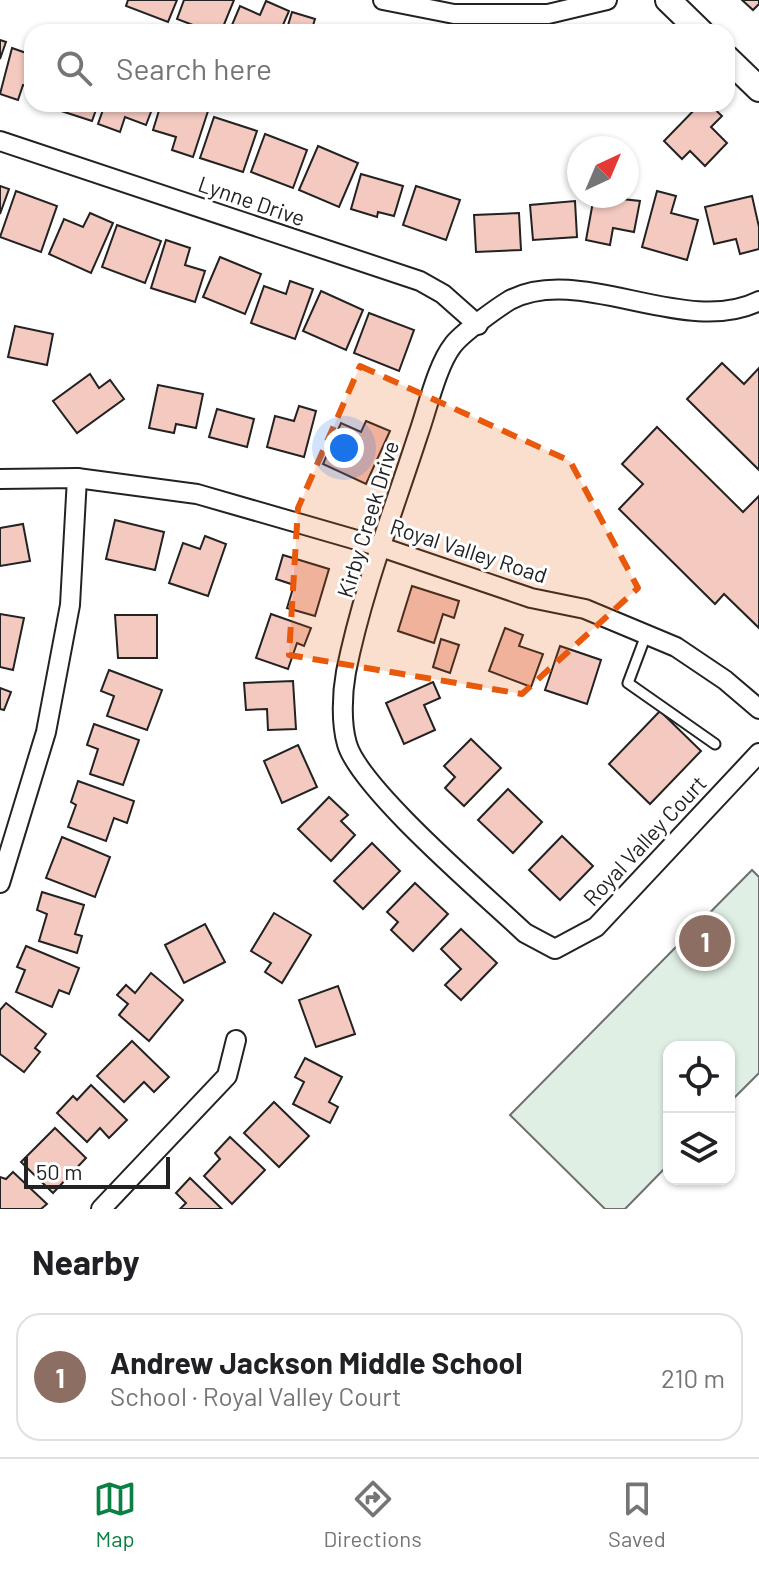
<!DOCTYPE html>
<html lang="en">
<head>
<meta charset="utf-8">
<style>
	body { margin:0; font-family:Barlow,sans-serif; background:#f6f6f6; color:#202124 }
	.controls { position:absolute; right:24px; bottom:24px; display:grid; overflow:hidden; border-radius:16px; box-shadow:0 2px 6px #0004 }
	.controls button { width:72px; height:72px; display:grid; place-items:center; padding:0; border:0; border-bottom:2px solid #e0e0e0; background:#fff; color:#202124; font:40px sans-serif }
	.compass { position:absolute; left:567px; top:136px; width:72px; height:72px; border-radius:50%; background:#fff; box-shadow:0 2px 6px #0004; rotate:44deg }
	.scale { position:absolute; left:24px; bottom:20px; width:146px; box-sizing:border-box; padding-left:8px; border:4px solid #222; border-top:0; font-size:22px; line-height:28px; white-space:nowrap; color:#222; -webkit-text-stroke:6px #fff; paint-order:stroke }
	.you { position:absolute; left:344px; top:448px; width:28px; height:28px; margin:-20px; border:6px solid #fff; border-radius:50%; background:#1a73e8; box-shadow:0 0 0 12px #1a73e833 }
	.badge { display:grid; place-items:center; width:52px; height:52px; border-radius:50%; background:#0b8043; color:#fff; font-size:26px; font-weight:700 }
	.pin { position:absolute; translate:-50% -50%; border:4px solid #fff; box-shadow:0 2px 8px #0006 }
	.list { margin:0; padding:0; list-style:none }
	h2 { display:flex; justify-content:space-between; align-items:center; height:104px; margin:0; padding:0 32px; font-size:34px }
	h2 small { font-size:26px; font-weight:400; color:#757577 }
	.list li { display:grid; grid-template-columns:52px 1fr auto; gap:24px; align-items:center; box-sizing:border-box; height:128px; margin:0 16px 16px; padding:0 16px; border:2px solid #e0e0e0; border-radius:24px }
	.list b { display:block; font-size:30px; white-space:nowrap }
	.list p { margin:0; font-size:26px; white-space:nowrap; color:#757577 }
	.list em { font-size:26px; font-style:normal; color:#757577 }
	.icon { flex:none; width:44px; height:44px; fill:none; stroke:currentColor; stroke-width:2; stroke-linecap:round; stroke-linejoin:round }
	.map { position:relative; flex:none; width:759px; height:1209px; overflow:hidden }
	.search { position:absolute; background:#fff; box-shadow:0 2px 6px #0004; left:24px; right:24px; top:24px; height:88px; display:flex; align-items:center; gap:20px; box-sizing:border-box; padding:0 28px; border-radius:24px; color:#757577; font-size:30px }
	.sheet { height:248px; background:#fff }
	nav { display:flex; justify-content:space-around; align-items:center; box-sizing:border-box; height:112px; border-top:2px solid #e0e0e0; background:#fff; font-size:22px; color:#757577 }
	nav a { display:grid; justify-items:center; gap:4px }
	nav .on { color:#0b8043 }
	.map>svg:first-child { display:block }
	.green { fill:#e0efe3; stroke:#6f6f6f; stroke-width:2 }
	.building { fill:#f3c9c0; stroke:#222; stroke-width:2 }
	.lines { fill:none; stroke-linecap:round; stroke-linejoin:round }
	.lane-casing { stroke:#222; stroke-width:13 }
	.street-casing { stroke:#222; stroke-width:22 }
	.secondary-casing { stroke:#222; stroke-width:28 }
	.lane { stroke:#fff; stroke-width:9 }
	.street { stroke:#fff; stroke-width:18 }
	.secondary { stroke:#fff; stroke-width:24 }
	.marked { fill:#e8590c; fill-opacity:0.2; stroke:#e8590c; stroke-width:6; stroke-dasharray:16 10; stroke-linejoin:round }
	.labels { text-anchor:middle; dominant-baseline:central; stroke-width:6; stroke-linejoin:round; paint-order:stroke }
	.street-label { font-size:22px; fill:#222; stroke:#fff }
</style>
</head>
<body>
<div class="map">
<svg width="759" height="1209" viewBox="0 0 759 1209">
	<rect width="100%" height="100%" fill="#fff"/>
	<polygon class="green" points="752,870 759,877 759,1073 729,1103 729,1047 669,1047 669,1164 625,1209 605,1209 510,1115"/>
	<g class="building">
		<polygon points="128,0 177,0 168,22 126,6"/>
		<polygon points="184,0 234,0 221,32 211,32 177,19"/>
		<polygon points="742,0 759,0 759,4 753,10"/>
		<polygon points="266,1 289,11 280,32 229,32 240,6 260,15"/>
		<polygon points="292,12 315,19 311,32 286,32"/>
		<polygon points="0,40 6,42 0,59"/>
		<polygon points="12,48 32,55 32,88 23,85 18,100 0,94"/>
		<polygon points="50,104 98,104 92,121 49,107"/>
		<polygon points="105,104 154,104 146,125 125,117 120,132 98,124"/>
		<polygon points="161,104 209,108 193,157 172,150 176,137 153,130"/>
		<polygon points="700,104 709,104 722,116 711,127 727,143 705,166 690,151 682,159 664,141"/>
		<polygon points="214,117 257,131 243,172 200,158"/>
		<polygon points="265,134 307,150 293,188 251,172"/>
		<polygon points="318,146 358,163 339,207 299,190"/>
		<polygon points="361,174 403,186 394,216 378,212 377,217 351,209"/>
		<polygon points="0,186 9,189 0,214"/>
		<polygon points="416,186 460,200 446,240 403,225"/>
		<polygon points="16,191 57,206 41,252 0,237"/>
		<polygon points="657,191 676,196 671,213 698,220 687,260 642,247"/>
		<polygon points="594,196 640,201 634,232 613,228 610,245 586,240"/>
		<polygon points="752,196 759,227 759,249 740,254 736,239 714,244 705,207"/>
		<polygon points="575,201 577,237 533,240 530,205"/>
		<polygon points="90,213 113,223 91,273 49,254 64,219 83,227"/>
		<polygon points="519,213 521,250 476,252 474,215"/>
		<polygon points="117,225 161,241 145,283 102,267"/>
		<polygon points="166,240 190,248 185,265 205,271 195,302 151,288"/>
		<polygon points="220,257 261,274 245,314 203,297"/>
		<polygon points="290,281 313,289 295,339 251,323 264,286 286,294"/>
		<polygon points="321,291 363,310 346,350 303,331"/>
		<polygon points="369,313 414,330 399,371 354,353"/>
		<polygon points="15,326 53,334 47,365 8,357"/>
		<polygon points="722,363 744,384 759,368 759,470 687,399"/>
		<polygon points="90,374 99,388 110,380 124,399 77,433 53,401"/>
		<polygon points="158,385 203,394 196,428 176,424 174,433 149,428"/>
		<polygon points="299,406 316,411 304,457 267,447 275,416 294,421"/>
		<polygon points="217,409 254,419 247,447 209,437"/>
		<polygon points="366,421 390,431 366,484 323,464 341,423 361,432"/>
		<polygon points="657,427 743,512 759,496 759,628 724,594 715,604 619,509 643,484 622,464"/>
		<polygon points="115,520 164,532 155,570 106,559"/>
		<polygon points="23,524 30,561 0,566 0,528"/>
		<polygon points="205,536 226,544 208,596 169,583 183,543 200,549"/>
		<polygon points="283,555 329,569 315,616 287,608 294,585 276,579"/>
		<polygon points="412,586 459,601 454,618 443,614 434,643 398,631"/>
		<polygon points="0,614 24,618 13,670 0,667"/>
		<polygon points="271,614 311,628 304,646 297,643 288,669 256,658"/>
		<polygon points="115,615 157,615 157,658 118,658"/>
		<polygon points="505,628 523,635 519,646 543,654 531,687 489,671"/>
		<polygon points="441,639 459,645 450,673 433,667"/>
		<polygon points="560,646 601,660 587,704 545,690"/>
		<polygon points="109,670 162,690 147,730 107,716 114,696 101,691"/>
		<polygon points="293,681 296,729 268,730 267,709 246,710 244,683"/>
		<polygon points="433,682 440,698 424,705 435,730 404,744 386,703"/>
		<polygon points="0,688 11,692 4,710 0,709"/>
		<polygon points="660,711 701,751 650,804 609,764"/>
		<polygon points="94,724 139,740 123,785 90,774 98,749 87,745"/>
		<polygon points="471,739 501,768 464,806 445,788 455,777 444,766"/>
		<polygon points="298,745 317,787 282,803 264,761"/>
		<polygon points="78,781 134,801 127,823 114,818 106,841 68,827 76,805 71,802"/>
		<polygon points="508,789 542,822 513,853 478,820"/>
		<polygon points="329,797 348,815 341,821 355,835 331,861 298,829"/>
		<polygon points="562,836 593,866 560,900 529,870"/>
		<polygon points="62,837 110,857 95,897 46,878"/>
		<polygon points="372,843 400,871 363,909 334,881"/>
		<polygon points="415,883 448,914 413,951 391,930 398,922 387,912"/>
		<polygon points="42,892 84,905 75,934 82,936 77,953 39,941 47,914 37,910"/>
		<polygon points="274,913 311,935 282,983 265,972 271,963 251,951"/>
		<polygon points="205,924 225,962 184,983 165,945"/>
		<polygon points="461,929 497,963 461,1000 445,985 461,969 441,949"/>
		<polygon points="26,946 79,968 69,994 59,990 52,1007 16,992 25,970 17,967"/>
		<polygon points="151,973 183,1000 149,1041 119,1015 128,1004 117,995 126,985 135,993"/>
		<polygon points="338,986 355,1034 316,1047 299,1000"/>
		<polygon points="6,1003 46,1034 35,1048 40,1052 24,1072 0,1054 0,1010"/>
		<polygon points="132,1041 169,1077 154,1092 144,1082 124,1102 97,1076"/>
		<polygon points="305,1058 342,1077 329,1102 338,1107 330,1123 293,1104 304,1082 295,1077"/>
		<polygon points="91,1085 127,1120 109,1138 100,1128 87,1142 57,1113 73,1096 77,1100"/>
		<polygon points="274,1102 309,1136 279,1167 244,1133"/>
		<polygon points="55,1128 86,1158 53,1193 21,1162"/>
		<polygon points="230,1137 265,1170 232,1204 204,1176 220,1159 215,1153"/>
		<polygon points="13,1172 47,1204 41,1209 0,1209 0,1177 6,1179"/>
		<polygon points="190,1178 222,1209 180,1209 186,1203 176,1193"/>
	</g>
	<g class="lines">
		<g class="lane-casing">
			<polyline id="lane" points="646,635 628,683 715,744"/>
		</g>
		<g class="street-casing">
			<g id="street">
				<polyline points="383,0 454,14 548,14 607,0"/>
				<polyline points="0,141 420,281 443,294 478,325"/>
				<path d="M759,301C685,338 580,263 510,300C497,308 462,333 453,345C437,365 427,410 418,435C393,512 362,592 346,672C342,694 341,723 347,744C360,789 486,896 525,933L555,949L596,927L759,753"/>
				<polyline points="0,479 77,478 197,494 381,547 531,598 585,609 676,647 725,680 759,709"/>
				<polyline points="0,883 46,732 70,605 77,478"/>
				<polyline points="101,1209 227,1076 236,1040"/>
			</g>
		</g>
		<g class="secondary-casing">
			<g id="secondary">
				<polyline points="668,0 701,32"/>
				<polyline points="727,58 759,89"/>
			</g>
		</g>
		<use href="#lane" class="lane"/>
		<use href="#street" class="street"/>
		<use href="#secondary" class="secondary"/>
	</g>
	<path class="marked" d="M360,366L570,461L638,588L522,694L289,655L298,508Z"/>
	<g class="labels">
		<g class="street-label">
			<text transform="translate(252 200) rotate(19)">Lynne Drive</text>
			<text transform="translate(367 519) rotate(-73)">Kirby Creek Drive</text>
			<text transform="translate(469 550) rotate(18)">Royal Valley Road</text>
			<text transform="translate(644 840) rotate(-47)">Royal Valley Court</text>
		</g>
	</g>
</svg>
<div class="controls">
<button><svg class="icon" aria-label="locate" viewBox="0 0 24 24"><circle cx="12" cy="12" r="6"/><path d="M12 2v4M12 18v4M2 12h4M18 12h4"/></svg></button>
<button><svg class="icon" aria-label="layers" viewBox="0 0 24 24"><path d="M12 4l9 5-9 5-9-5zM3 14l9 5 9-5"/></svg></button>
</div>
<svg class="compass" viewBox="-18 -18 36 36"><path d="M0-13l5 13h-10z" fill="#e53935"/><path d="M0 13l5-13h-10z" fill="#757577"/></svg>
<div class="scale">50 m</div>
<div class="you"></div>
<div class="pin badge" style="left:705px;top:941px;background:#8d6e63">1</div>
<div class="search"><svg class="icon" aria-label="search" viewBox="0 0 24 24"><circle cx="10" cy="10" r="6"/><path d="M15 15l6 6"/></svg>Search here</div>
</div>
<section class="sheet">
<h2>Nearby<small></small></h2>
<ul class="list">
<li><span class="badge" style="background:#8d6e63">1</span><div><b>Andrew Jackson Middle School</b><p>School · Royal Valley Court</p></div><em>210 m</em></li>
</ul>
</section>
<nav>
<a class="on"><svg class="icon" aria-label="map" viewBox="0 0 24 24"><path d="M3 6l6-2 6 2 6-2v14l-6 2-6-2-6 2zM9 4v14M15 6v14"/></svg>Map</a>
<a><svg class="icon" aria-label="directions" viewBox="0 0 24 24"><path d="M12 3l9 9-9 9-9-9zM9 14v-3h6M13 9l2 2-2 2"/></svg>Directions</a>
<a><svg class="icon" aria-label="saved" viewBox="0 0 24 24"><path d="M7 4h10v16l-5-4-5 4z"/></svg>Saved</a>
</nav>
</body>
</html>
